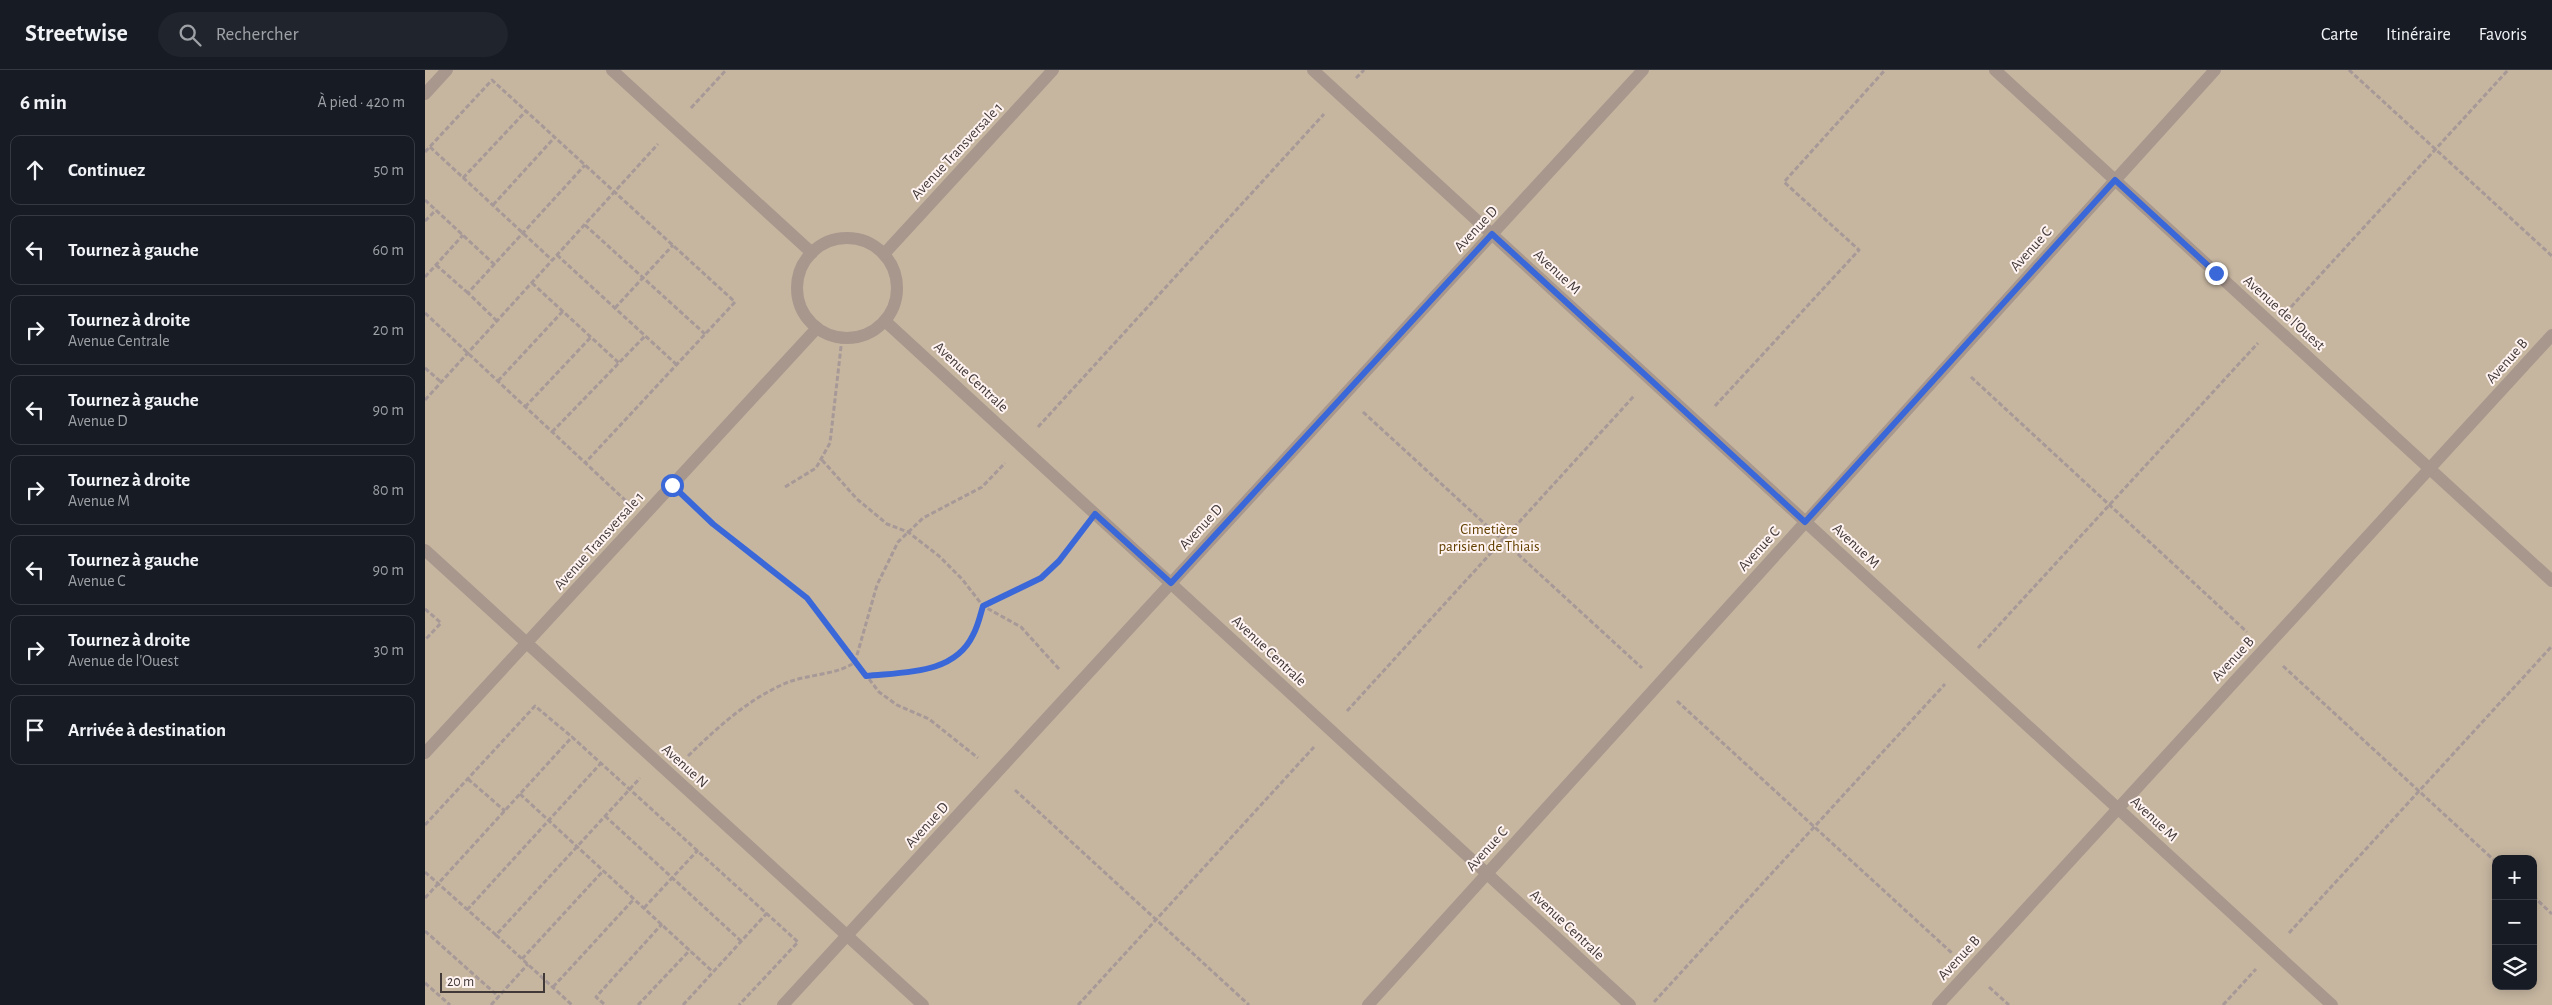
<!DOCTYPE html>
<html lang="fr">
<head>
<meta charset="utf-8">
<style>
	body { margin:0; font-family:"Alegreya Sans",sans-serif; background:#20242c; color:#f1f3f6 }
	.controls { position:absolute; right:15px; bottom:15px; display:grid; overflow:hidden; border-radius:10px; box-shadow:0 2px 12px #0003 }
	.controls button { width:45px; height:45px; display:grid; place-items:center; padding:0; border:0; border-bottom:1px solid #363941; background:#171b24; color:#f1f3f6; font:25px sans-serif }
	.scale { position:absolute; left:15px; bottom:12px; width:105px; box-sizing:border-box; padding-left:5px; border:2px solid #403938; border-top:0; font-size:14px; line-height:18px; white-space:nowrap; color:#403938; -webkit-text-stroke:4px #fff3f1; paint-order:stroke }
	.stop { position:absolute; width:15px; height:15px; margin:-11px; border:4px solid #3b68d8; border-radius:50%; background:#fff }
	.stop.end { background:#3b68d8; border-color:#fff; box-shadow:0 1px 5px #0008 }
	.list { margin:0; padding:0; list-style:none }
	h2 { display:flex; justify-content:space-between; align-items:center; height:65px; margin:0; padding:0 20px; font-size:21px }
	h2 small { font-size:16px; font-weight:400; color:#9ea1a6 }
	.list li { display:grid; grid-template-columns:32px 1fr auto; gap:15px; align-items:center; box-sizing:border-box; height:70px; margin:0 10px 10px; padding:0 10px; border:1px solid #363941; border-radius:10px }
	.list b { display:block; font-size:19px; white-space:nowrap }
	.list p { margin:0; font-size:16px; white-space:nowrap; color:#9ea1a6 }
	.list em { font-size:16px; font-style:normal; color:#9ea1a6 }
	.icon { flex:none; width:28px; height:28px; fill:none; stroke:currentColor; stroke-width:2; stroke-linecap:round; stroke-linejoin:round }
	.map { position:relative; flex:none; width:2127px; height:935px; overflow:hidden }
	header { display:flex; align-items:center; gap:30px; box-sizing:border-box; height:70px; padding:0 25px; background:#171b24; border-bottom:1px solid #363941 }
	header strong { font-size:24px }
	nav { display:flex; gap:28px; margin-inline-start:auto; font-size:18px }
	.search { width:350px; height:45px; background:#20242c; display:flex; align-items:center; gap:12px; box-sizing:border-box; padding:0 18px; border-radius:28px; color:#9ea1a6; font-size:19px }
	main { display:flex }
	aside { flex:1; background:#171b24 }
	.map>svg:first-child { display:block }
	.green { fill:#c6b6a0; fill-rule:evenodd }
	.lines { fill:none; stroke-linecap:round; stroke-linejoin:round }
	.path { stroke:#a79997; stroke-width:3; stroke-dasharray:5 2.5; stroke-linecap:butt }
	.minor { stroke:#a8978d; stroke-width:12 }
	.route { stroke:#3b68d8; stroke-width:6 }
	.labels { text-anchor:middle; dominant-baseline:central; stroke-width:4; stroke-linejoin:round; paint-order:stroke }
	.street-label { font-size:15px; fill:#403938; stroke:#fff3f1 }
	.park-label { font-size:15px; fill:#624000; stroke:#fff3f1 }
</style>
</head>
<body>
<header>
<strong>Streetwise</strong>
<div class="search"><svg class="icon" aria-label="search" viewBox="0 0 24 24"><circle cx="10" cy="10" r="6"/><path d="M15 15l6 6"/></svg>Rechercher</div>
<nav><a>Carte</a><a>Itinéraire</a><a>Favoris</a></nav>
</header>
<main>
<aside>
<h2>6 min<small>À pied · 420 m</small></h2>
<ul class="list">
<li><svg class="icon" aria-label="ahead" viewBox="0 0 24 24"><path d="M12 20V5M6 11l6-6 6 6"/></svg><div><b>Continuez</b></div><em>50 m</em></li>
<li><svg class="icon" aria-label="left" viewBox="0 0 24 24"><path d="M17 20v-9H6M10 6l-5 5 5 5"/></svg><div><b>Tournez à gauche</b></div><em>60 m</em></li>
<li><svg class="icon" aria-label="right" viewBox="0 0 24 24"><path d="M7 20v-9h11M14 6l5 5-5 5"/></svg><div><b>Tournez à droite</b><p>Avenue Centrale</p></div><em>20 m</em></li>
<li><svg class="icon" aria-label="left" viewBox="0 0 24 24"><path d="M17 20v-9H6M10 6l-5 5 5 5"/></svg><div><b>Tournez à gauche</b><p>Avenue D</p></div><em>90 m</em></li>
<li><svg class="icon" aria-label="right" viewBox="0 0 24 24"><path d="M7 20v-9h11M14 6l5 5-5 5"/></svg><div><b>Tournez à droite</b><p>Avenue M</p></div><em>80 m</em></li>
<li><svg class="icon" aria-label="left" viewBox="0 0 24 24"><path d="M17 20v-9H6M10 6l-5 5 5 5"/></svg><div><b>Tournez à gauche</b><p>Avenue C</p></div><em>90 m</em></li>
<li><svg class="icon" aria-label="right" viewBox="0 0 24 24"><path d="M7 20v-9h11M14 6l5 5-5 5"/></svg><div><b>Tournez à droite</b><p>Avenue de l'Ouest</p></div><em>30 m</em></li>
<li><svg class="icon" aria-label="arrive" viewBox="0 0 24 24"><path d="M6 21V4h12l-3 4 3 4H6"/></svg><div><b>Arrivée à destination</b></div></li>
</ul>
</aside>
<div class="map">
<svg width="2127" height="935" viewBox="0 0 2127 935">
	<rect width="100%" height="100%" fill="#f7e4e1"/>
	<path class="green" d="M0,0H2127V935H0ZM2071,789H2108V916H2071Z"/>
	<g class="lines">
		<g class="path">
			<polyline points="1924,0 2127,186"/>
			<polyline points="931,8 939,0"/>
			<polyline points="266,38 301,0"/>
			<polyline points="5,77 127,190"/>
			<polyline points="0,82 67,10 310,232 160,393"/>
			<polyline points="38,108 101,41"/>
			<polyline points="0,130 70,195"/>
			<polyline points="68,135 130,67"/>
			<polyline points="0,151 11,140"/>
			<polyline points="160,155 280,264"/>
			<polyline points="132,185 252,295"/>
			<polyline points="11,195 43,223"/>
			<polyline points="0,207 38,165"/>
			<polyline points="107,213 194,293"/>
			<polyline points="1866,237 2083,0"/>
			<polyline points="190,238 248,175"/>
			<polyline points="0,243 201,431"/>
			<polyline points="72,251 43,223 160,95"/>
			<polyline points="0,298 16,312"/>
			<polyline points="1546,307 1822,562"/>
			<polyline points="73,311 138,241"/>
			<polyline points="0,330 233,74"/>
			<polyline points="1290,336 1434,180 1359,112 1460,0"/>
			<polyline points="100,337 166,267"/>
			<polyline points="938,342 1217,598"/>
			<polyline points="613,357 899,44"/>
			<polyline points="127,362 220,266"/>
			<polyline points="397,390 432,429 462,454 483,462 514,486 537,509 558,536 596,557 634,599"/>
			<polyline points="360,417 391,398 405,373 417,268"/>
			<polyline points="264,431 288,454 382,528 454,622 472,635 504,649 553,688"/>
			<polyline points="0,539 16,553 0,570"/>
			<polyline points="1553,578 1833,273"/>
			<polyline points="1858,596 2071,792"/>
			<path d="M441,606C478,602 529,605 548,565C553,556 555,546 558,536L616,508L634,491L655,464"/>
			<polyline points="1252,631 1528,884"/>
			<polyline points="922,641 1209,326"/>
			<path d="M263,686C293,657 322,630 361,613C383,604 413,605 430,592L452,515L473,472L498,448L557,417L580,393"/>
			<polyline points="43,709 80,741"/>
			<polyline points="590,720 824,935"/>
			<polyline points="95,724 288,902"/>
			<polyline points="180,746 316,871"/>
			<polyline points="0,755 110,636 147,667"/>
			<polyline points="0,802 71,865 215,708"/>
			<polyline points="2108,826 2127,844"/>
			<polyline points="0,828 147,667 373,872 314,935"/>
			<polyline points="219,838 273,780"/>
			<polyline points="42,840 176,693"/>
			<polyline points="0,861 74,927"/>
			<polyline points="1864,863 2127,576"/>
			<polyline points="71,865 147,935"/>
			<polyline points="97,889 178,801"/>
			<polyline points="0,913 25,935"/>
			<polyline points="128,917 209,829"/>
			<polyline points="1564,917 1584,935"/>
			<polyline points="1229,932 1520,614"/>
			<polyline points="179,934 171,927 237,854"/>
			<polyline points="66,935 103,894"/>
			<polyline points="213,935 265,880"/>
			<polyline points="258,935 342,843"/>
			<polyline points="653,935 889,677"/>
			<polyline points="1798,935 1831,899"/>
		</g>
		<g class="minor">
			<polyline points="187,0 387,183"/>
			<polyline points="888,0 1907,935"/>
			<polyline points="1570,0 2127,511"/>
			<polyline points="0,24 22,0"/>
			<circle cx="422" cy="218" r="50"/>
			<polyline points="459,184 628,0"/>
			<polyline points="460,251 1205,935"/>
			<polyline points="0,480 498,935"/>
			<polyline points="0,683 392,258"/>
			<polyline points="358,935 1218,0"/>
			<polyline points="943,935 1790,0"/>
			<polyline points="1513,935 2127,265"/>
		</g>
	</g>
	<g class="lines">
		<path class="route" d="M247,415L288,454L382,528L441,606C478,602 529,605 548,565C553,556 555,546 558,536L616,508L634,491L670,444L746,513L1067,164L1380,452L1690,110L1791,203"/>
	</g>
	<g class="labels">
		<g class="street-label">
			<text transform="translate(532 81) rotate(-47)">Avenue Transversale 1</text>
			<text transform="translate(1051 159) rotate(-47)">Avenue D</text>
			<text transform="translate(1606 179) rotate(-48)">Avenue C</text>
			<text transform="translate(1132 202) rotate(43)">Avenue M</text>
			<text transform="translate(1859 243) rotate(42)">Avenue de l'Ouest</text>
			<text transform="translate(2082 291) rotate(-48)">Avenue B</text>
			<text transform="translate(546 307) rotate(43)">Avenue Centrale</text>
			<text transform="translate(776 457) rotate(-47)">Avenue D</text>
			<text transform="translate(174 471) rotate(-48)">Avenue Transversale 1</text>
			<text transform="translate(1431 476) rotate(43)">Avenue M</text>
			<text transform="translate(1334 479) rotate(-48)">Avenue C</text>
			<text transform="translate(844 581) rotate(43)">Avenue Centrale</text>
			<text transform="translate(1808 589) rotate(-47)">Avenue B</text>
			<text transform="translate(260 696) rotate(42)">Avenue N</text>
			<text transform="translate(1729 749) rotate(43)">Avenue M</text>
			<text transform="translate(502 755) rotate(-47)">Avenue D</text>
			<text transform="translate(1062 779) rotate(-48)">Avenue C</text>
			<text transform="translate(1142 855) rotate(43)">Avenue Centrale</text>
			<text transform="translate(1534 888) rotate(-47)">Avenue B</text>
		</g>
		<g class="park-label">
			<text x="1064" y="459">Cimetière<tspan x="1064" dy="17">parisien de Thiais</tspan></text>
		</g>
	</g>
</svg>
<div class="controls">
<button>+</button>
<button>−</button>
<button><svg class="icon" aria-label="layers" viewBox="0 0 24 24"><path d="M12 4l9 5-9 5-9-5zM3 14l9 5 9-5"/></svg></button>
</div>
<div class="scale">20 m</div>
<div class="stop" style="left:247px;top:415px"></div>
<div class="stop end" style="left:1791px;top:203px"></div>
</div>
</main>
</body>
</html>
